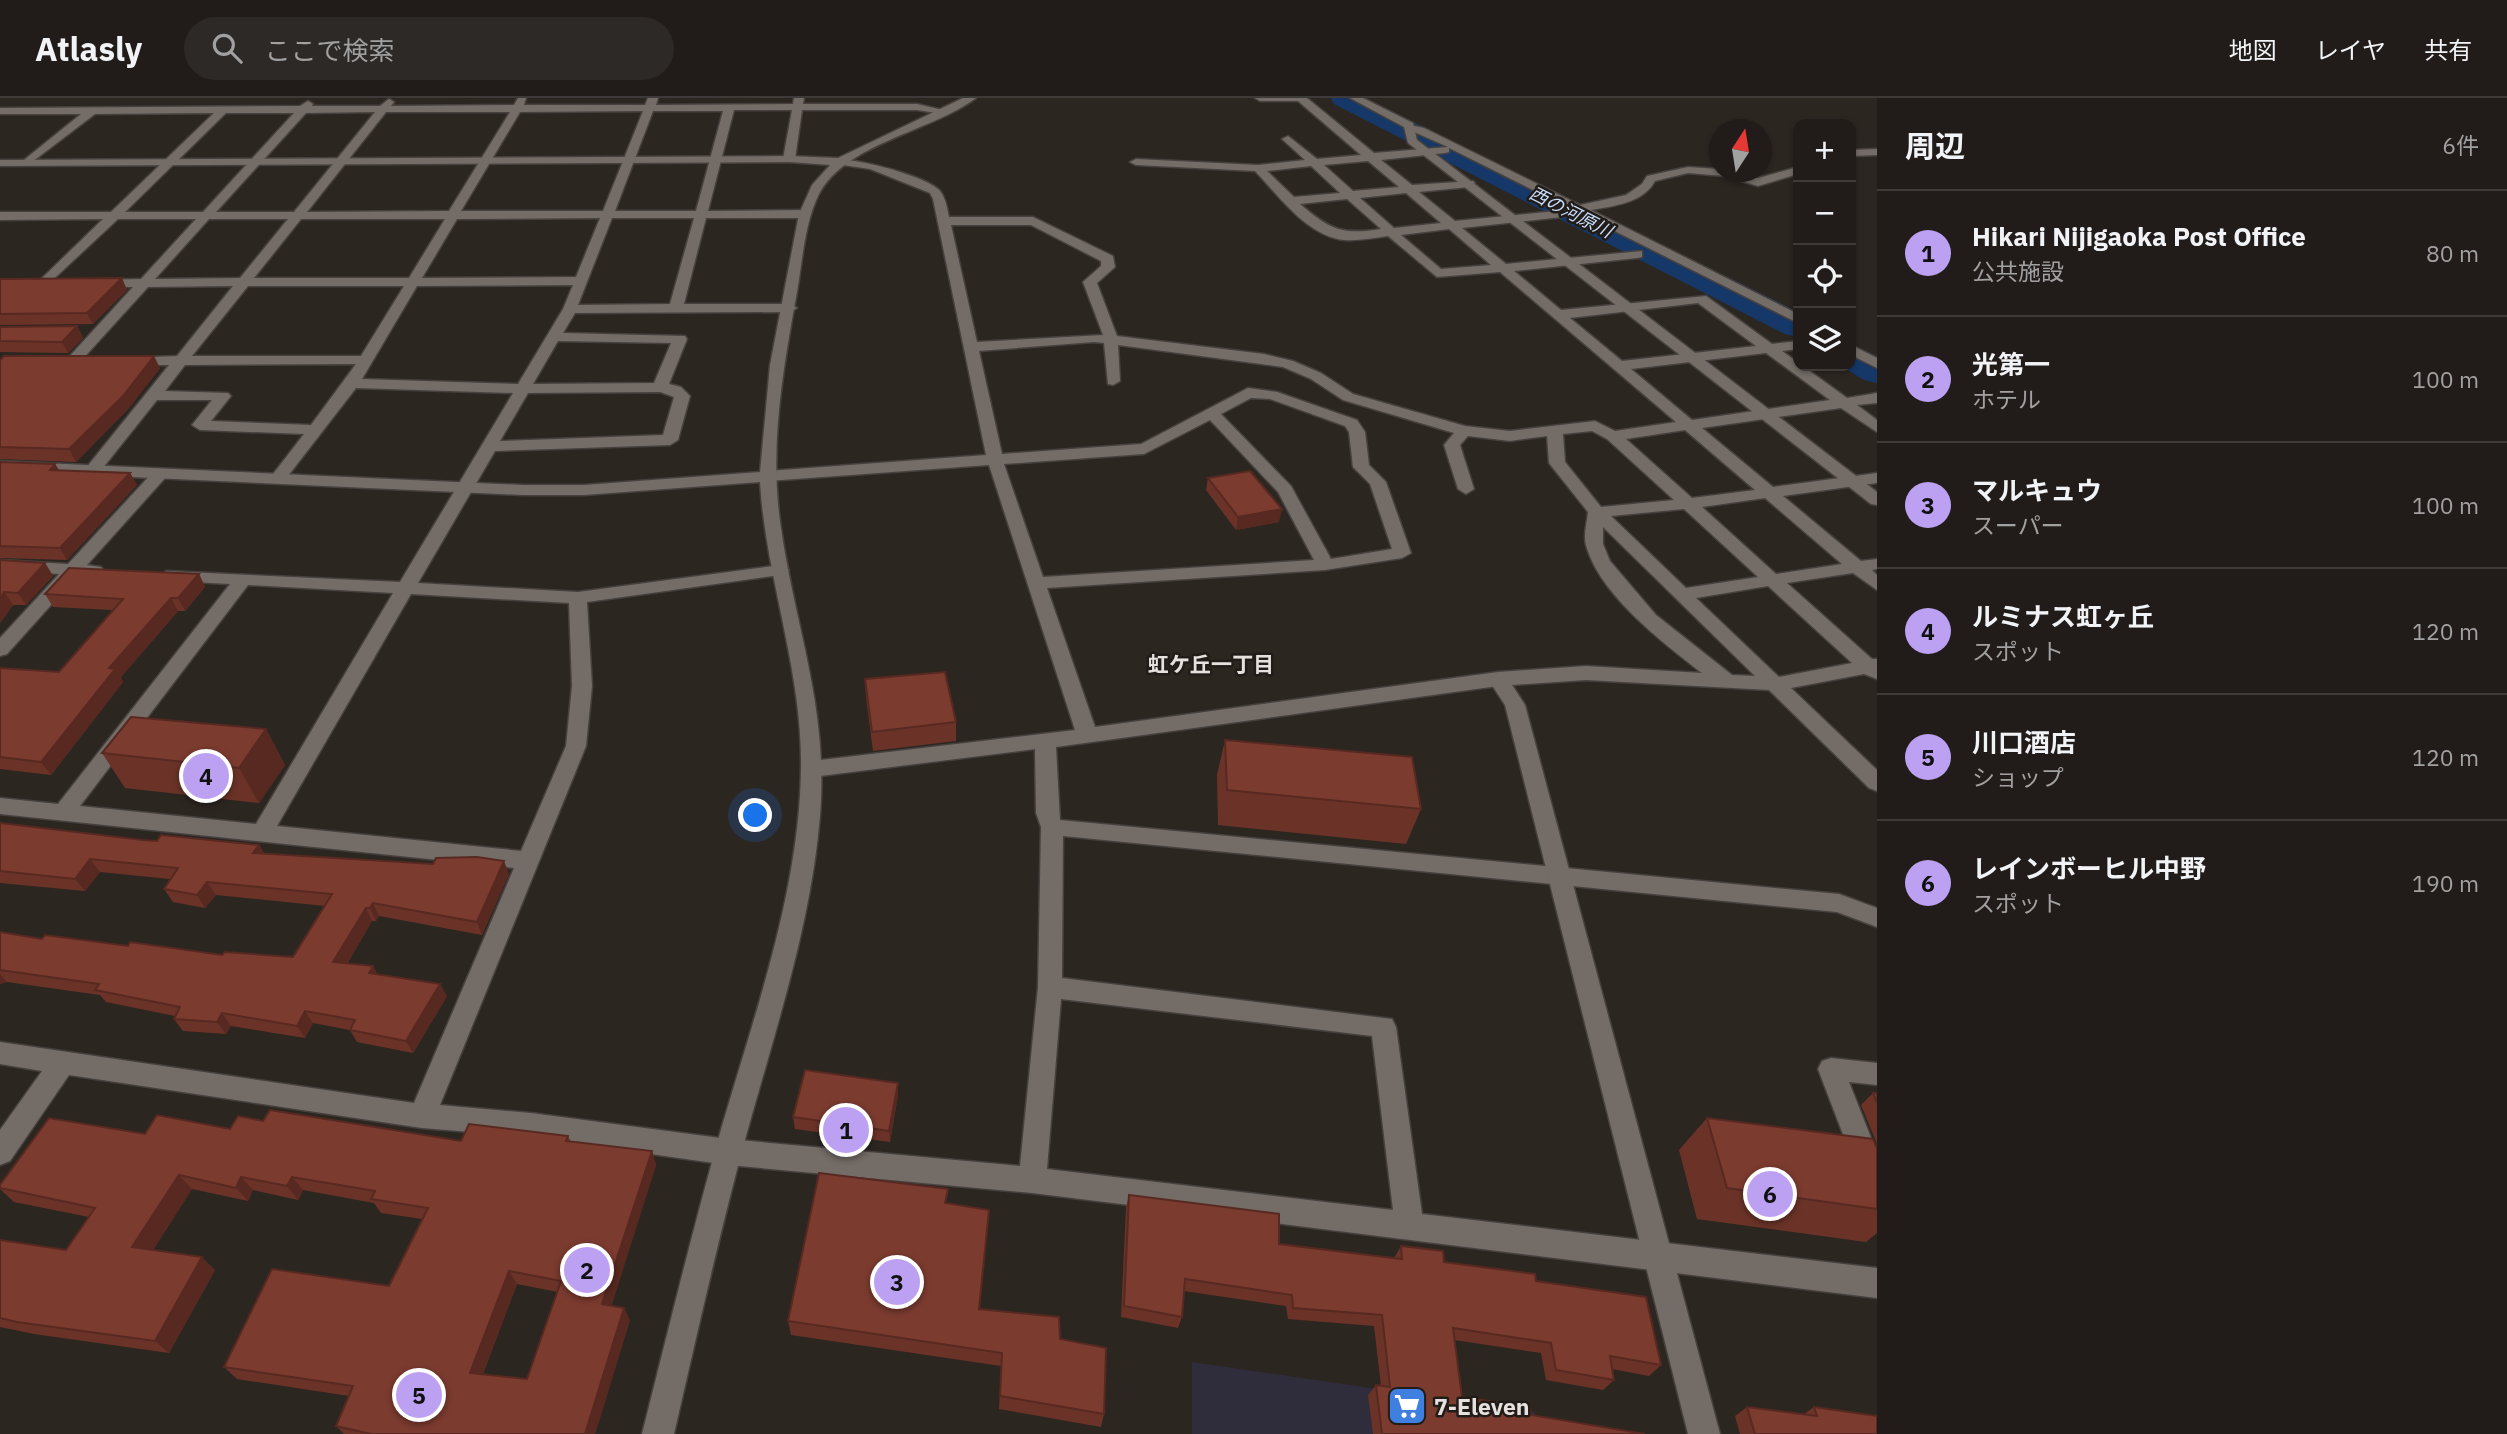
<!DOCTYPE html>
<html lang="ja">
<head>
<meta charset="utf-8">
<style>
	body { margin:0; font-family:"IBM Plex Sans","Noto Sans JP",sans-serif; background:#2d2926; color:#f1f3f6 }
	.controls { position:absolute; right:21px; top:21px; display:grid; overflow:hidden; border-radius:14px; box-shadow:0 2px 5px #0004 }
	.controls button { width:63px; height:63px; display:grid; place-items:center; padding:0; border:0; border-bottom:2px solid #3e3a38; background:#211c19; color:#f1f3f6; font:35px sans-serif }
	.compass { position:absolute; left:1709px; top:21px; width:63px; height:63px; border-radius:50%; background:#211c19; box-shadow:0 2px 5px #0004; rotate:12deg }
	.you { position:absolute; left:756px; top:718px; width:24px; height:24px; margin:-18px; border:5px solid #fff; border-radius:50%; background:#1a73e8; box-shadow:0 0 0 10px #1a73e833 }
	.badge { display:grid; place-items:center; width:46px; height:46px; border-radius:50%; background:#bca0f2; color:#111; font-size:23px; font-weight:700 }
	.pin { position:absolute; translate:-50% -50%; border:4px solid #fff; box-shadow:0 2px 7px #0006 }
	.list { margin:0; padding:0; list-style:none }
	h2 { display:flex; justify-content:space-between; align-items:center; height:91px; margin:0; padding:0 28px; font-size:30px }
	h2 small { font-size:23px; font-weight:400; color:#a2a1a2 }
	.list li { display:grid; grid-template-columns:46px 1fr auto; gap:21px; align-items:center; box-sizing:border-box; height:126px; padding:0 28px; border-top:2px solid #3e3a38 }
	.list b { display:block; font-size:26px; white-space:nowrap }
	.list p { margin:0; font-size:23px; white-space:nowrap; color:#a2a1a2 }
	.list em { font-size:23px; font-style:normal; color:#a2a1a2 }
	.icon { flex:none; width:38px; height:38px; fill:none; stroke:currentColor; stroke-width:2; stroke-linecap:round; stroke-linejoin:round }
	.map { position:relative; flex:none; width:1877px; height:1336px; overflow:hidden }
	header { display:flex; align-items:center; gap:42px; box-sizing:border-box; height:98px; padding:0 35px; background:#211c19; border-bottom:2px solid #3e3a38 }
	header strong { font-size:33px }
	nav { display:flex; gap:38px; margin-inline-start:auto; font-size:24px }
	.search { width:490px; height:63px; background:#2d2926; display:flex; align-items:center; gap:18px; box-sizing:border-box; padding:0 24px; border-radius:38px; color:#a2a1a2; font-size:26px }
	main { display:flex }
	aside { flex:1; background:#211c19 }
	.map>svg:first-child { display:block }
	.commercial { fill:#2f2c3c }
	.lines { fill:none; stroke-linecap:round; stroke-linejoin:round }
	.river { fill:#153868; fill-rule:evenodd }
	.minor-casing { stroke:#46413e; stroke-width:3 }
	.tertiary-casing { stroke:#46413e; stroke-width:3 }
	.minor { fill:#736c67; fill-rule:evenodd }
	.tertiary { fill:#736c67; fill-rule:evenodd }
	.wall { fill:#6b3328; fill-rule:evenodd }
	.shaded-wall { fill:#572921 }
	.building { fill:#7c3b2f; stroke:#572921; stroke-width:2; fill-rule:evenodd }
	.labels { text-anchor:middle; dominant-baseline:central; stroke-width:5; stroke-linejoin:round; paint-order:stroke }
	.far-water-label { font-size:18px; font-style:italic; fill:#c7ddfc; stroke:#221c18 }
	.neighbourhood-label { font-size:21px; font-weight:bold; fill:#e5e1de; stroke:#221c18 }
	.near-poi-label { font-size:23px; font-weight:bold; fill:#e5e1de; stroke:#221c18; text-anchor:start }
</style>
</head>
<body>
<header>
<strong>Atlasly</strong>
<div class="search"><svg class="icon" aria-label="search" viewBox="0 0 24 24"><circle cx="10" cy="10" r="6"/><path d="M15 15l6 6"/></svg>ここで検索</div>
<nav><a>地図</a><a>レイヤ</a><a>共有</a></nav>
</header>
<main>
<div class="map">
<svg width="1877" height="1336" viewBox="0 0 1877 1336">
	<rect width="100%" height="100%" fill="#2c2621"/>
	<polygon class="commercial" points="1192,1264 1535,1314 1539,1336 1192,1336"/>
	<g class="lines">
		<g class="river">
			<polygon points="1331,0 1365,0 1798,214 1798,239 1785,236 1334,6"/>
			<polygon points="1851,247 1877,258 1877,285 1864,282 1841,268 1851,268"/>
		</g>
		<g class="minor-casing">
			<g id="minor">
				<path d="M518,0H526L524,7H645L648,0H658L656,7L793,6L794,0H804L803,6H917L947,13L942,16L917,12H802L795,61L789,64L783,61L792,12H734L708,113L805,112L811,116L805,120H706L684,206H790L797,210L790,214L575,215L563,235L685,238L687,241L669,286L681,289L690,298L678,342L670,347L495,353L418,485L578,494L780,467L789,472L780,477L587,504L592,588L586,648L440,1007L531,1015L728,1041L1020,1068L1038,889L1041,729L1036,715L1035,651L812,679L805,676L801,671L805,666L812,663L1075,632L989,367L768,383L760,378L768,373L986,357L933,101L930,95L870,71L836,66V62C855,59 929,79 940,93C946,101 947,110 949,119H1033L1113,158L1115,169L1097,185L1117,238L1264,256L1293,263L1321,275L1353,296L1465,328L1510,333L1595,323L1615,333L1676,324L1500,174L1437,179L1388,138C1374,140 1359,143 1344,142C1307,138 1279,98 1255,73L1136,67L1130,64L1136,61L1258,67L1305,62L1282,41L1288,38L1317,61L1361,57L1298,3H1260L1255,0H1307L1374,55L1448,49L1405,30L1410,27L1424,30L1580,107L1626,97L1642,86L1647,78L1688,69L1720,71L1758,80L1798,69V76L1758,88L1724,78L1688,75L1655,83C1643,105 1614,108 1591,112L1798,216V225L1449,50V54L1445,55L1381,62L1412,87L1473,83L1475,85L1469,89L1419,94L1455,123L1566,112L1568,115L1562,119L1462,130L1506,166L1642,153V159L1637,160L1514,173L1561,212L1706,198L1772,246L1798,243V251L1782,253L1847,300L1877,295V305L1857,307L1877,322V334L1841,310L1702,330L1773,389L1877,375V385L1783,398L1861,463L1877,461V471L1872,472L1877,477V492L1853,475L1787,485L1872,561H1877V581L1864,576L1791,590L1877,672V693L1869,690L1769,592L1586,582L1498,588L1056,649L1060,722L1839,796L1877,810V829L1837,814L1063,738L1062,880L1392,921L1396,929L1422,1116L1877,1170V1200L1032,1095L728,1067L531,1039L422,1030L69,977L10,1063L0,1067V1032L42,973L0,966V944L414,1005L514,770L0,716V700L58,706L230,486L172,483L163,477L166,473L400,484L513,295L356,290L284,383L278,385L270,380L304,336L200,332L192,327L212,302H157L98,376H86V370L169,267H131L126,266V260L177,258L233,188L148,189L78,266H68V260L133,189H97L90,185L92,182L141,181L196,121H118L44,190L39,189V183L103,121L0,122V114H111L214,15L95,16L28,67L22,64L24,62L81,16H0V10L300,8L308,3L313,6L312,8H380L389,1L394,4L391,8L514,7ZM643,13L603,113H461L520,14ZM653,13H723L696,113H615ZM375,14L294,114H216L306,15ZM386,14H510L449,113L307,114ZM226,15H294L203,114H125ZM1368,63L1399,89L1353,93L1324,67ZM1311,68L1340,95L1294,99L1267,73ZM1406,95L1441,125L1394,130L1360,100ZM1347,101L1381,131C1342,137 1330,132 1300,106ZM600,120L576,179L422,180L457,121ZM612,120H694L670,206L578,207ZM209,121H288L240,180L155,181ZM301,121H445L409,180H254ZM951,127H1031L1101,163V168L1083,184L1103,237L977,244ZM1449,131L1491,167L1441,171L1401,137ZM573,187L563,211L518,286L362,281L417,188ZM248,188H404L361,258H192ZM1698,205L1756,248L1622,263L1570,220ZM558,243L671,245L654,285L533,286ZM1094,244L1104,245L1108,286L1113,287L1120,283L1118,247L1283,269L1311,281L1343,302L1454,335L1444,347L1458,391L1466,396L1474,391L1460,347L1468,338L1510,343L1547,338L1549,365L1588,414C1587,425 1583,437 1586,447C1599,496 1663,545 1702,575L1586,568L1498,574L1095,629L1047,490L1325,472L1402,460L1411,455L1386,384L1369,367L1365,334L1357,322L1277,294L1248,290L1141,346L1002,356L979,253ZM1766,255L1830,302L1692,322L1631,271ZM356,266L311,327L211,323L231,298L228,295L165,293L185,267ZM660,294L674,299L663,337L500,343L528,295ZM1251,300L1270,301L1345,328L1349,334L1353,369L1370,386L1392,451L1331,461L1291,388L1221,316ZM1210,322L1278,394L1314,462L1043,479L1004,366L1144,356ZM1685,332L1755,392L1692,400L1626,341ZM1592,333L1607,341L1674,402L1601,409L1565,364L1563,336ZM1765,400L1842,466L1776,476L1702,409ZM1684,411L1758,479L1686,490L1611,418ZM1603,429L1755,578L1732,577L1656,517L1610,463L1603,446ZM248,487L393,495L256,726L80,708ZM1768,488L1852,565L1779,579L1696,500ZM411,496L569,505L572,588L566,648L521,753L277,728ZM1061,901L1372,938L1393,1112L1047,1071Z"/>
				<polygon points="1877,51 1877,57 1851,58 1851,52"/>
				<polygon points="1851,247 1877,260 1877,270 1851,257"/>
				<polygon points="160,371 168,376 166,379 87,467 101,469 104,473 101,477 78,477 7,556 0,558 0,540 59,476 0,472 0,462 68,466 154,373"/>
				<polygon points="1831,960 1877,965 1877,987 1849,984 1877,1055 1877,1103 1867,1099 1818,971 1822,963"/>
			</g>
		</g>
		<g class="tertiary-casing">
			<g id="tertiary">
				<path d="M963,0H976C931,34 844,45 818,98C803,130 802,171 795,205C782,277 770,350 780,423C794,528 829,608 820,718C811,827 775,933 746,1038C719,1137 697,1236 674,1336H642C668,1233 693,1130 722,1028C756,912 799,793 801,672C803,574 766,481 760,384L584,397H523L0,373V363L523,387H584L760,374L770,267L799,116L812,87L830,67L789,64L0,68V62L789,58L838,60Z"/>
				<polygon points="1350,0 1363,0 1413,25 1417,42 1877,394 1877,407 1871,406 1408,45 1404,29"/>
				<polygon points="1498,574 1505,576 1525,607 1720,1336 1688,1336 1505,607 1488,581"/>
			</g>
		</g>
		<use href="#minor" class="minor"/>
		<use href="#tertiary" class="tertiary"/>
	</g>
	<g class="wall">
		<polygon points="0,181 127,192 93,226 0,227"/>
		<polygon points="77,228 83,240 68,255 0,254 0,229"/>
		<polygon points="0,262 160,270 129,310 76,364 0,361"/>
		<polygon points="0,364 59,372 130,375 137,387 67,462 0,460"/>
		<polygon points="1208,380 1279,424 1236,432 1206,392"/>
		<polygon points="0,462 45,465 53,478 26,507 13,507 0,525"/>
		<polygon points="199,476 205,489 185,513 178,513 121,579 123,584 51,677 0,671 0,570 59,574 113,512 53,509 45,496"/>
		<polygon points="865,581 956,624 956,643 873,653 866,600"/>
		<polygon points="266,631 285,667 259,705 125,690 102,655"/>
		<polygon points="1225,642 1421,711 1406,746 1218,727 1217,677"/>
		<polygon points="0,725 143,742 259,747 264,755 509,776 482,837 379,818 376,823 372,823 347,866 373,868 377,876 447,898 413,955 357,944 350,932 313,925 305,940 231,928 226,936 183,933 174,921 175,918 106,904 100,897 7,884 0,886 0,834 42,841 128,848 222,857 293,859 325,808 216,797 205,810 173,804 164,791 170,781 100,774 85,793 0,785"/>
		<polygon points="898,985 898,997 890,1044 795,1031 793,1019"/>
		<polygon points="1873,995 1877,995 1877,1046 1861,1007"/>
		<polygon points="1707,1020 1877,1050 1877,1135 1866,1144 1697,1121 1679,1052"/>
		<path d="M263,1023L461,1043L568,1038L571,1044L652,1053L656,1067L611,1208L630,1222L595,1336H344L336,1328L349,1298L237,1281L224,1269L389,1188L422,1121L381,1115L374,1105L303,1092L298,1102L253,1092L248,1103L192,1091L153,1152L215,1172L169,1255L34,1236L0,1229V1142L66,1152L89,1119L14,1104L0,1091V1087L145,1036L230,1031ZM517,1186L558,1194L527,1281L483,1276Z"/>
		<polygon points="1129,1097 1279,1146 1394,1160 1401,1148 1444,1164 1536,1183 1661,1267 1649,1278 1612,1271 1614,1282 1603,1292 1546,1282 1541,1255 1454,1242 1462,1299 1531,1317 1645,1336 1373,1336 1368,1297 1376,1287 1381,1288 1374,1228 1288,1221 1286,1208 1184,1193 1182,1219 1178,1230 1121,1219 1126,1109"/>
		<polygon points="948,1106 989,1112 979,1211 1104,1316 1101,1329 999,1311 1001,1268 791,1237 788,1223"/>
		<polygon points="1747,1309 1804,1316 1814,1309 1877,1336 1740,1336 1735,1318"/>
	</g>
	<g class="shaded-wall">
		<polygon points="122,180 127,192 93,226 87,215"/>
		<polygon points="77,228 83,240 68,255 62,244"/>
		<polygon points="154,258 160,270 129,310 76,364 69,351"/>
		<polygon points="55,366 63,378 50,372"/>
		<polygon points="130,375 137,387 67,462 60,450"/>
		<polygon points="1282,411 1279,424 1236,432 1238,419"/>
		<polygon points="45,465 53,478 26,507 18,495"/>
		<polygon points="199,476 205,489 185,513 178,500"/>
		<polygon points="4,494 13,507 0,525 0,500"/>
		<polygon points="171,500 178,513 121,579 123,584 51,677 41,664 109,570"/>
		<polygon points="266,631 285,667 259,705 239,670"/>
		<polygon points="259,747 266,759 253,755"/>
		<polygon points="90,761 100,774 85,793 75,781"/>
		<polygon points="504,763 509,776 482,837 477,824"/>
		<polygon points="207,784 216,797 205,810 197,797"/>
		<polygon points="373,805 379,818 376,823 370,810"/>
		<polygon points="366,810 372,823 340,877 333,864"/>
		<polygon points="373,868 380,881 369,875"/>
		<polygon points="0,876 7,884 0,886"/>
		<polygon points="440,886 447,898 413,955 406,943"/>
		<polygon points="305,913 313,925 305,940 297,928"/>
		<polygon points="222,915 231,928 226,936 217,924"/>
		<polygon points="898,985 898,997 890,1044 889,1033"/>
		<polygon points="652,1053 656,1067 608,1219 602,1206"/>
		<polygon points="179,1077 192,1091 146,1163 132,1149"/>
		<polygon points="241,1079 253,1092 248,1103 236,1090"/>
		<polygon points="292,1079 303,1092 298,1102 287,1088"/>
		<polygon points="202,1159 215,1172 169,1255 155,1243"/>
		<polygon points="509,1173 517,1186 479,1286 470,1275"/>
		<polygon points="624,1210 630,1222 595,1336 585,1336"/>
	</g>
	<g class="building">
		<polygon points="122,180 87,215 0,216 0,181"/>
		<polygon points="77,228 62,244 0,243 0,229"/>
		<polygon points="4,258 154,258 123,298 69,351 0,349 0,262"/>
		<polygon points="0,364 55,366 50,372 130,375 60,450 0,448"/>
		<polygon points="1250,373 1282,411 1238,419 1208,380"/>
		<polygon points="0,462 45,465 18,495 4,494 0,500"/>
		<polygon points="69,470 199,476 178,500 171,500 109,570 115,571 41,664 0,659 0,570 59,574 123,501 45,496"/>
		<polygon points="945,574 956,624 872,634 865,581"/>
		<polygon points="131,619 266,631 239,670 102,655"/>
		<polygon points="1225,642 1412,659 1421,711 1227,692"/>
		<polygon points="0,725 143,742 157,743 161,737 259,747 253,755 433,766 436,760 477,759 504,763 477,824 373,805 370,810 366,810 333,864 373,868 369,875 440,886 406,943 350,932 355,922 305,913 297,928 222,915 217,924 174,921 180,909 95,892 99,886 0,872 0,834 42,841 45,837 128,848 130,844 222,857 225,854 293,859 332,796 207,784 197,797 164,791 178,770 90,761 75,781 0,773"/>
		<polygon points="805,972 898,985 889,1033 793,1019"/>
		<polygon points="1873,995 1877,995 1877,1005"/>
		<path d="M270,1012L461,1043L469,1026L568,1038L566,1043L652,1053L602,1206L624,1210L585,1336H371L336,1328L353,1288L224,1269L272,1171L389,1188L428,1110L371,1101L375,1093L292,1079L287,1088L241,1079L236,1090L179,1077L132,1149L202,1159L155,1243L17,1224L0,1220V1142L66,1152L95,1110L0,1090V1087L49,1020L145,1036L157,1017L230,1031L238,1018L263,1023ZM509,1173L561,1183L527,1281L470,1275Z"/>
		<polygon points="1707,1020 1873,1041 1877,1050 1877,1111 1727,1090"/>
		<polygon points="819,1075 948,1091 945,1105 989,1112 979,1211 1059,1219 1060,1241 1106,1250 1104,1316 1000,1298 1002,1255 788,1223"/>
		<polygon points="1129,1097 1279,1116 1279,1146 1402,1161 1401,1148 1443,1153 1444,1164 1535,1176 1536,1183 1646,1199 1661,1267 1610,1258 1614,1282 1556,1272 1551,1245 1453,1230 1462,1299 1530,1309 1531,1317 1645,1336 1382,1336 1376,1287 1390,1289 1382,1217 1293,1210 1292,1197 1185,1181 1182,1219 1124,1208"/>
		<polygon points="1747,1309 1817,1318 1814,1309 1877,1318 1877,1336 1755,1336"/>
	</g>
	<defs>
		<g id="supermarket-square" transform="scale(2.0125)"><rect x="-9" y="-9" width="18" height="18" rx="4" fill="#3f7fe0" stroke="#221c18"/><path d="M-6-5.5h2.5l.6 2H6L4.5 2H-2.5L-4.4-4H-6ZM-1.5 3.2a1.3 1.3 0 1 0 .1 0ZM3 3.2a1.3 1.3 0 1 0 .1 0Z" fill="#fff"/></g>
	</defs>
	<g fill-rule="evenodd">
		<use href="#supermarket-square" x="1407" y="1308"/>
	</g>
	<g class="labels">
		<g class="far-water-label">
			<text transform="translate(1571 114) rotate(27)">西の河原川</text>
		</g>
		<g class="neighbourhood-label">
			<text x="1211" y="566">虹ケ丘一丁目</text>
		</g>
		<g class="near-poi-label">
			<text x="1434" y="1308">7-Eleven</text>
		</g>
	</g>
</svg>
<div class="controls">
<button>+</button>
<button>−</button>
<button><svg class="icon" aria-label="locate" viewBox="0 0 24 24"><circle cx="12" cy="12" r="6"/><path d="M12 2v4M12 18v4M2 12h4M18 12h4"/></svg></button>
<button><svg class="icon" aria-label="layers" viewBox="0 0 24 24"><path d="M12 4l9 5-9 5-9-5zM3 14l9 5 9-5"/></svg></button>
</div>
<svg class="compass" viewBox="-18 -18 36 36"><path d="M0-13l5 13h-10z" fill="#e53935"/><path d="M0 13l5-13h-10z" fill="#a2a1a2"/></svg>
<div class="you"></div>
<div class="pin badge" style="left:846px;top:1032px">1</div>
<div class="pin badge" style="left:587px;top:1172px">2</div>
<div class="pin badge" style="left:897px;top:1184px">3</div>
<div class="pin badge" style="left:206px;top:678px">4</div>
<div class="pin badge" style="left:419px;top:1297px">5</div>
<div class="pin badge" style="left:1770px;top:1096px">6</div>
</div>
<aside>
<h2>周辺<small>6件</small></h2>
<ul class="list">
<li><span class="badge">1</span><div><b>Hikari Nijigaoka Post Office</b><p>公共施設</p></div><em>80 m</em></li>
<li><span class="badge">2</span><div><b>光第一</b><p>ホテル</p></div><em>100 m</em></li>
<li><span class="badge">3</span><div><b>マルキュウ</b><p>スーパー</p></div><em>100 m</em></li>
<li><span class="badge">4</span><div><b>ルミナス虹ヶ丘</b><p>スポット</p></div><em>120 m</em></li>
<li><span class="badge">5</span><div><b>川口酒店</b><p>ショップ</p></div><em>120 m</em></li>
<li><span class="badge">6</span><div><b>レインボーヒル中野</b><p>スポット</p></div><em>190 m</em></li>
</ul>
</aside>
</main>
</body>
</html>
